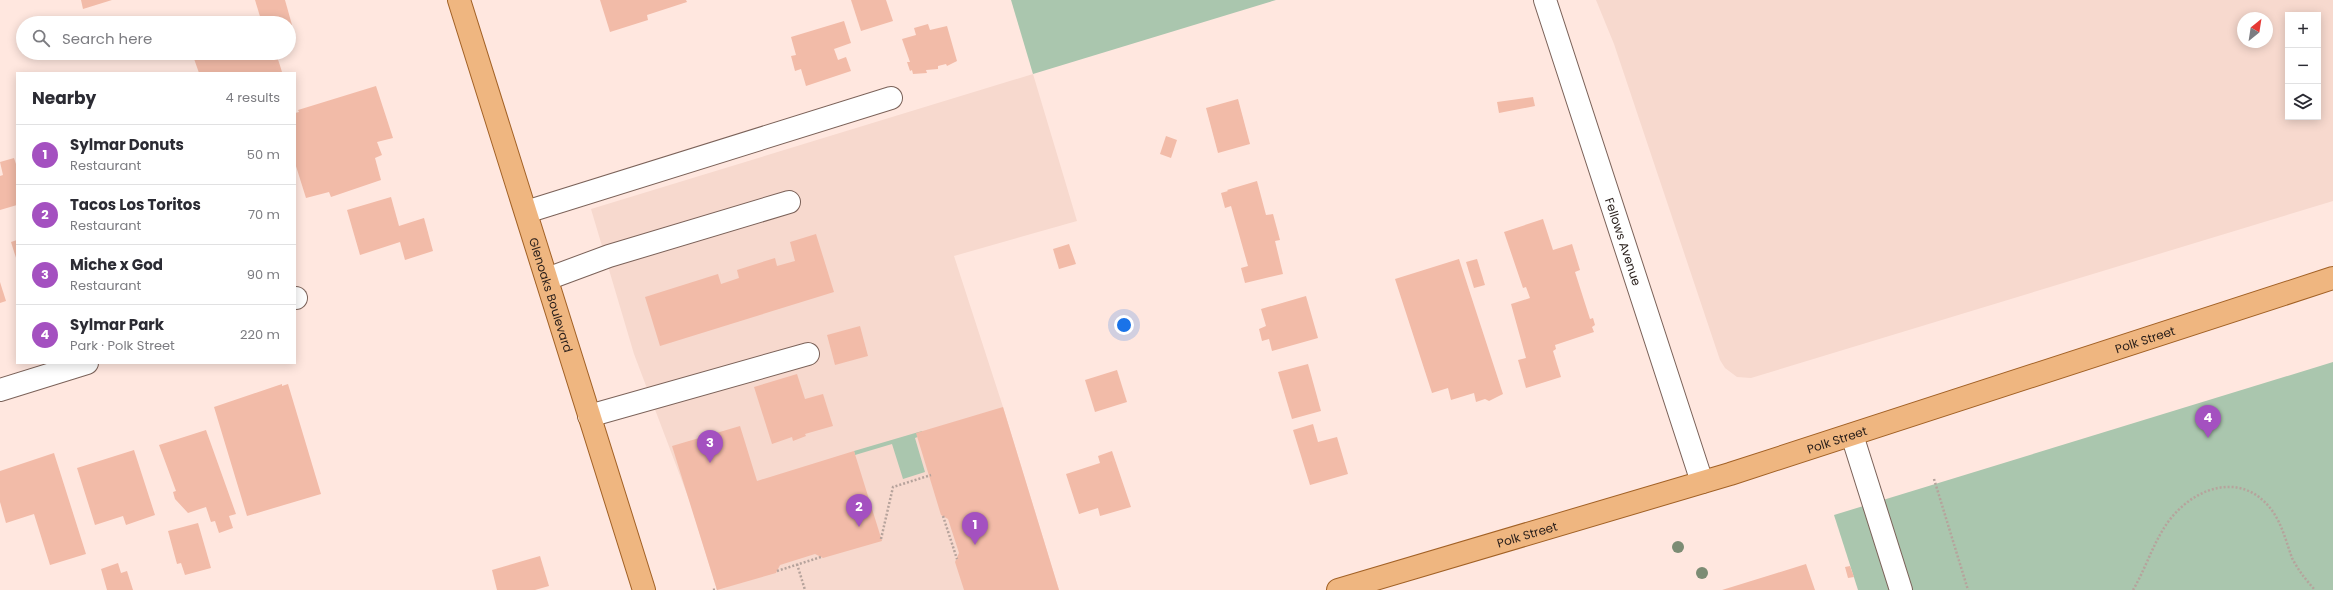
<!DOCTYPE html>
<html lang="en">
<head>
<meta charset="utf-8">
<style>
	body { margin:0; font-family:Poppins,sans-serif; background:#f2f2f3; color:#2b2b33 }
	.controls { position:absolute; right:12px; top:12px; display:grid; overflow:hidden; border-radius:0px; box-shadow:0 2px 10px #0003 }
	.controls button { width:36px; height:36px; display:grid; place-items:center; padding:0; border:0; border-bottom:1px solid #e1e1e2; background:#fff; color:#2b2b33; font:20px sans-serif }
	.compass { position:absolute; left:2237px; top:12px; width:36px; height:36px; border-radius:50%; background:#fff; box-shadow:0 2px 10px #0003; rotate:30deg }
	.you { position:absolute; left:1124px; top:325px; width:14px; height:14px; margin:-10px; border:3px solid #fff; border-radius:50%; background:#1a73e8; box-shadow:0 0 0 6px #1a73e833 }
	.badge { display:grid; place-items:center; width:26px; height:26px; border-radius:50%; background:#a451c0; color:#fff; font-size:13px; font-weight:700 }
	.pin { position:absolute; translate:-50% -33px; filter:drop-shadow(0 1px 2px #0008) }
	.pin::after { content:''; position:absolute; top:21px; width:14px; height:12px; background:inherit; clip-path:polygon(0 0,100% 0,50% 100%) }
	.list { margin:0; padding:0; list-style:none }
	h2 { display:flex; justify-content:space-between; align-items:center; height:52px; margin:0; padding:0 16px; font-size:17px }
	h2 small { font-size:13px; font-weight:400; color:#7c7c81 }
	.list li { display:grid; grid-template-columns:26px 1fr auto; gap:12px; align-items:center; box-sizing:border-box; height:60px; padding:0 16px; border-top:1px solid #e1e1e2 }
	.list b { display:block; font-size:15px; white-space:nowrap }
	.list p { margin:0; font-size:13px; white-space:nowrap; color:#7c7c81 }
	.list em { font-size:13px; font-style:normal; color:#7c7c81 }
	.icon { flex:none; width:22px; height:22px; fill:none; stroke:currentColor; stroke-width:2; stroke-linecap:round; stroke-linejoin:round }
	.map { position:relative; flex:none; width:2333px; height:590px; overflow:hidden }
	.search { position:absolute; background:#fff; box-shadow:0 2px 10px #0003; left:16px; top:16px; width:280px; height:44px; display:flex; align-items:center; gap:10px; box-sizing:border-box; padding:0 14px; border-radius:22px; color:#7c7c81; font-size:15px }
	.panel { position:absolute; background:#fff; box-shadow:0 2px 10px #0003; left:16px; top:72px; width:280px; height:292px; border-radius:0px }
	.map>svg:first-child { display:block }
	.built { fill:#f7d9ce; fill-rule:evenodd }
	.green { fill:#aac6ae }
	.building { fill:#f2bba8 }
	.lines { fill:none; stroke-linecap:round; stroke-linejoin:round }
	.minor-casing { stroke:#7b6259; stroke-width:24 }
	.major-casing { stroke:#a26125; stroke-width:24 }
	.path { stroke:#b6a39c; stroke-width:2.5; stroke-dasharray:2 2; stroke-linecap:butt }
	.minor { stroke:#fff; stroke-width:22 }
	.major { stroke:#efb680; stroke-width:22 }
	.tree { fill:#7c8c74 }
	.labels { text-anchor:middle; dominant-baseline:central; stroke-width:4; stroke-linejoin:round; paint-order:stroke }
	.street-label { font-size:12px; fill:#271d19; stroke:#ffe7df }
</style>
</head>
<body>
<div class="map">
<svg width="2333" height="590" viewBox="0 0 2333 590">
	<rect width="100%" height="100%" fill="#ffe7df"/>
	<g class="built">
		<path d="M1596,0H2333V201L1751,378L1737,377L1725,368L1720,360L1614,44ZM2288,15H2318V117H2288ZM2243,18H2267V42H2243Z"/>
		<polygon points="1033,74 1077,221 954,256 1003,407 1059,590 717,590 690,502 634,354 591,209"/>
	</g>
	<g class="green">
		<polygon points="1011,0 1276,0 1033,74"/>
		<polygon points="2333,362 2333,590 1858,590 1834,515"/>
		<polygon points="922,431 923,435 915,438 925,472 903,479 892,444 855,455 854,451"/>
	</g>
	<g class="building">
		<polygon points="81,0 112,0 83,9"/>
		<polygon points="255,0 285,0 292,25 262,23"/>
		<polygon points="600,0 686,0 687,2 647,15 648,20 610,32"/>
		<polygon points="851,0 886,0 893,21 861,31"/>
		<polygon points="844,21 851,43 834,49 838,60 846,57 851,71 806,86 801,69 795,71 791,56 796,55 791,37"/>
		<polygon points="928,24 930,30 947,26 957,61 947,66 946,64 938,66 938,69 926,70 927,73 913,74 912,70 910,71 907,62 910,62 902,39 916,35 914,28"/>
		<polygon points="192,53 276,53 282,72 199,73"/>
		<polygon points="376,86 393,138 377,142 382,155 375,158 381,180 331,197 329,192 306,198 295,163 295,113 299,112 298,110"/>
		<polygon points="1533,97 1535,106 1499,113 1497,102"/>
		<polygon points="1238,99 1250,144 1218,153 1206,108"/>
		<polygon points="1166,136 1177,140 1171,158 1160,154"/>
		<polygon points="14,158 17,167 17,205 0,210 0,176 3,175 0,162"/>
		<polygon points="1257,181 1266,215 1273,214 1280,240 1275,241 1283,274 1245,283 1241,268 1248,266 1231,206 1225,208 1221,193 1228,191 1227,190"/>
		<polygon points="391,197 399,226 424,218 433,251 405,260 400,242 360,255 347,210"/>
		<polygon points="1543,219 1553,250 1572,244 1580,270 1575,272 1590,319 1593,318 1595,325 1592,327 1594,332 1555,345 1556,349 1553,351 1561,377 1526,388 1518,360 1526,358 1511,304 1530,298 1526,287 1523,288 1504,232"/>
		<polygon points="816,234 834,292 660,346 645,297 718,274 721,284 739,278 737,270 775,258 777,266 795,261 790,242"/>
		<polygon points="17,240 17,261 11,242"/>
		<polygon points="1069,244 1076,264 1059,269 1053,249"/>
		<polygon points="1459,259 1503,394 1489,401 1485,399 1476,402 1474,393 1451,400 1448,388 1432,393 1395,279"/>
		<polygon points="1477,259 1485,285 1474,288 1466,262"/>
		<polygon points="0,282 6,301 0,303"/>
		<polygon points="1306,296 1318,338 1272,351 1269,339 1262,341 1259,329 1266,326 1261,309"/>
		<polygon points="860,326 868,356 835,365 827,335"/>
		<polygon points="1308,364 1321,411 1292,419 1278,372"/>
		<polygon points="1117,370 1127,402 1095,412 1085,380"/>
		<polygon points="797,374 805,399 823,394 833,426 805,434 806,436 793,441 792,437 772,444 754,387"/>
		<polygon points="282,384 282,386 288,384 321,494 247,516 214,407"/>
		<polygon points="1003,407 1059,590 964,590 955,562 959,553 948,519 941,515 916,433"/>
		<polygon points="1313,424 1318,442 1337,437 1348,474 1310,485 1293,430"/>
		<polygon points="740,426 757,481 854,451 882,541 823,558 815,554 780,565 776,573 717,590 672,446"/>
		<polygon points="206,430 236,514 229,516 233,528 219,533 215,521 211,522 206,507 188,513 175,499 173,492 176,491 159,445"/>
		<polygon points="134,450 155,515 126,525 123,516 95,525 77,468"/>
		<polygon points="1112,451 1131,507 1100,516 1098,508 1079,514 1066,474 1100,463 1098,456"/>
		<polygon points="54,453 86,554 50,565 34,514 6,523 0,502 0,471"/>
		<polygon points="198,523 211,568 185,575 181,563 177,564 168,531"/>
		<polygon points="540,556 549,586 535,590 497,590 492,570"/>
		<polygon points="118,563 121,573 127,571 133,590 107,590 101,569"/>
		<polygon points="1806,564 1815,590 1722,590 1777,573"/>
		<polygon points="1850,566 1854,577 1848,578 1845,567"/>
	</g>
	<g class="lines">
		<g class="minor-casing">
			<g id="minor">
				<path id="s1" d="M1545,0L1702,482"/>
				<polyline points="526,212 891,98"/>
				<polyline points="547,279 609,256 789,202"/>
				<polyline points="295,298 296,298"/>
				<polyline points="0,390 87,363"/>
				<polyline points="589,416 808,354"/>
				<polyline points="1852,435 1901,590"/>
			</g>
		</g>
		<g class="major-casing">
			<g id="major">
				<path id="s2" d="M459,0L644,590"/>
				<path id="s3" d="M1338,590L1730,474L2333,278"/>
			</g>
		</g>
		<g class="path">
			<polyline points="1934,479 1968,590"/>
			<polyline points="943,516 957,559"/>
			<polyline points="881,539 893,487 931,475"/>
			<polyline points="797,564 805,590"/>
			<polyline points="777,571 821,557"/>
			<polyline points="713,590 717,589"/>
			<path d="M2133,590C2146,568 2153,543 2168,522C2196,484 2247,470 2275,515C2283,528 2287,544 2292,558C2298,570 2306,580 2315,590"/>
		</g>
		<use href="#minor" class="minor"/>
		<use href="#major" class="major"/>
	</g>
	<g class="tree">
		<circle cx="1678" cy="547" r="6"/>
		<circle cx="1702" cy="573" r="6"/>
	</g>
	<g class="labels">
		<g class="street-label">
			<text stroke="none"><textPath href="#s1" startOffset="254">Fellows Avenue</textPath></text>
			<text stroke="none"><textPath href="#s2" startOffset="309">Glenoaks Boulevard</textPath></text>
			<text stroke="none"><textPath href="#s3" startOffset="845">Polk Street</textPath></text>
			<text stroke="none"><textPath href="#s3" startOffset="521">Polk Street</textPath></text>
			<text stroke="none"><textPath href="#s3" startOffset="197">Polk Street</textPath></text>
		</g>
	</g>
</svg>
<div class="controls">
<button>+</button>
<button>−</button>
<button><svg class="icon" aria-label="layers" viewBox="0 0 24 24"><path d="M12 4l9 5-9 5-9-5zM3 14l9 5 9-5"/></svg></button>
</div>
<svg class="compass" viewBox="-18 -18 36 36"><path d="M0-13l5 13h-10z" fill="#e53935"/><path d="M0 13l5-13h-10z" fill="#7c7c81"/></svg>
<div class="you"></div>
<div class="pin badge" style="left:975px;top:545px">1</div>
<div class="pin badge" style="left:859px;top:527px">2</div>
<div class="pin badge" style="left:710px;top:463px">3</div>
<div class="pin badge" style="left:2208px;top:438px">4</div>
<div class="search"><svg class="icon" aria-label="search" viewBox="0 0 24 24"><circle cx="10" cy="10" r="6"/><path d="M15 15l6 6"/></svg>Search here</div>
<section class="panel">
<h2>Nearby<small>4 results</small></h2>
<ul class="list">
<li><span class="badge">1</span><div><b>Sylmar Donuts</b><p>Restaurant</p></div><em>50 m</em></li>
<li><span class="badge">2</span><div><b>Tacos Los Toritos</b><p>Restaurant</p></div><em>70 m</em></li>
<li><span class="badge">3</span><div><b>Miche x God</b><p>Restaurant</p></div><em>90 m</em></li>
<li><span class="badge">4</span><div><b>Sylmar Park</b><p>Park · Polk Street</p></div><em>220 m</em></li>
</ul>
</section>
</div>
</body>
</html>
